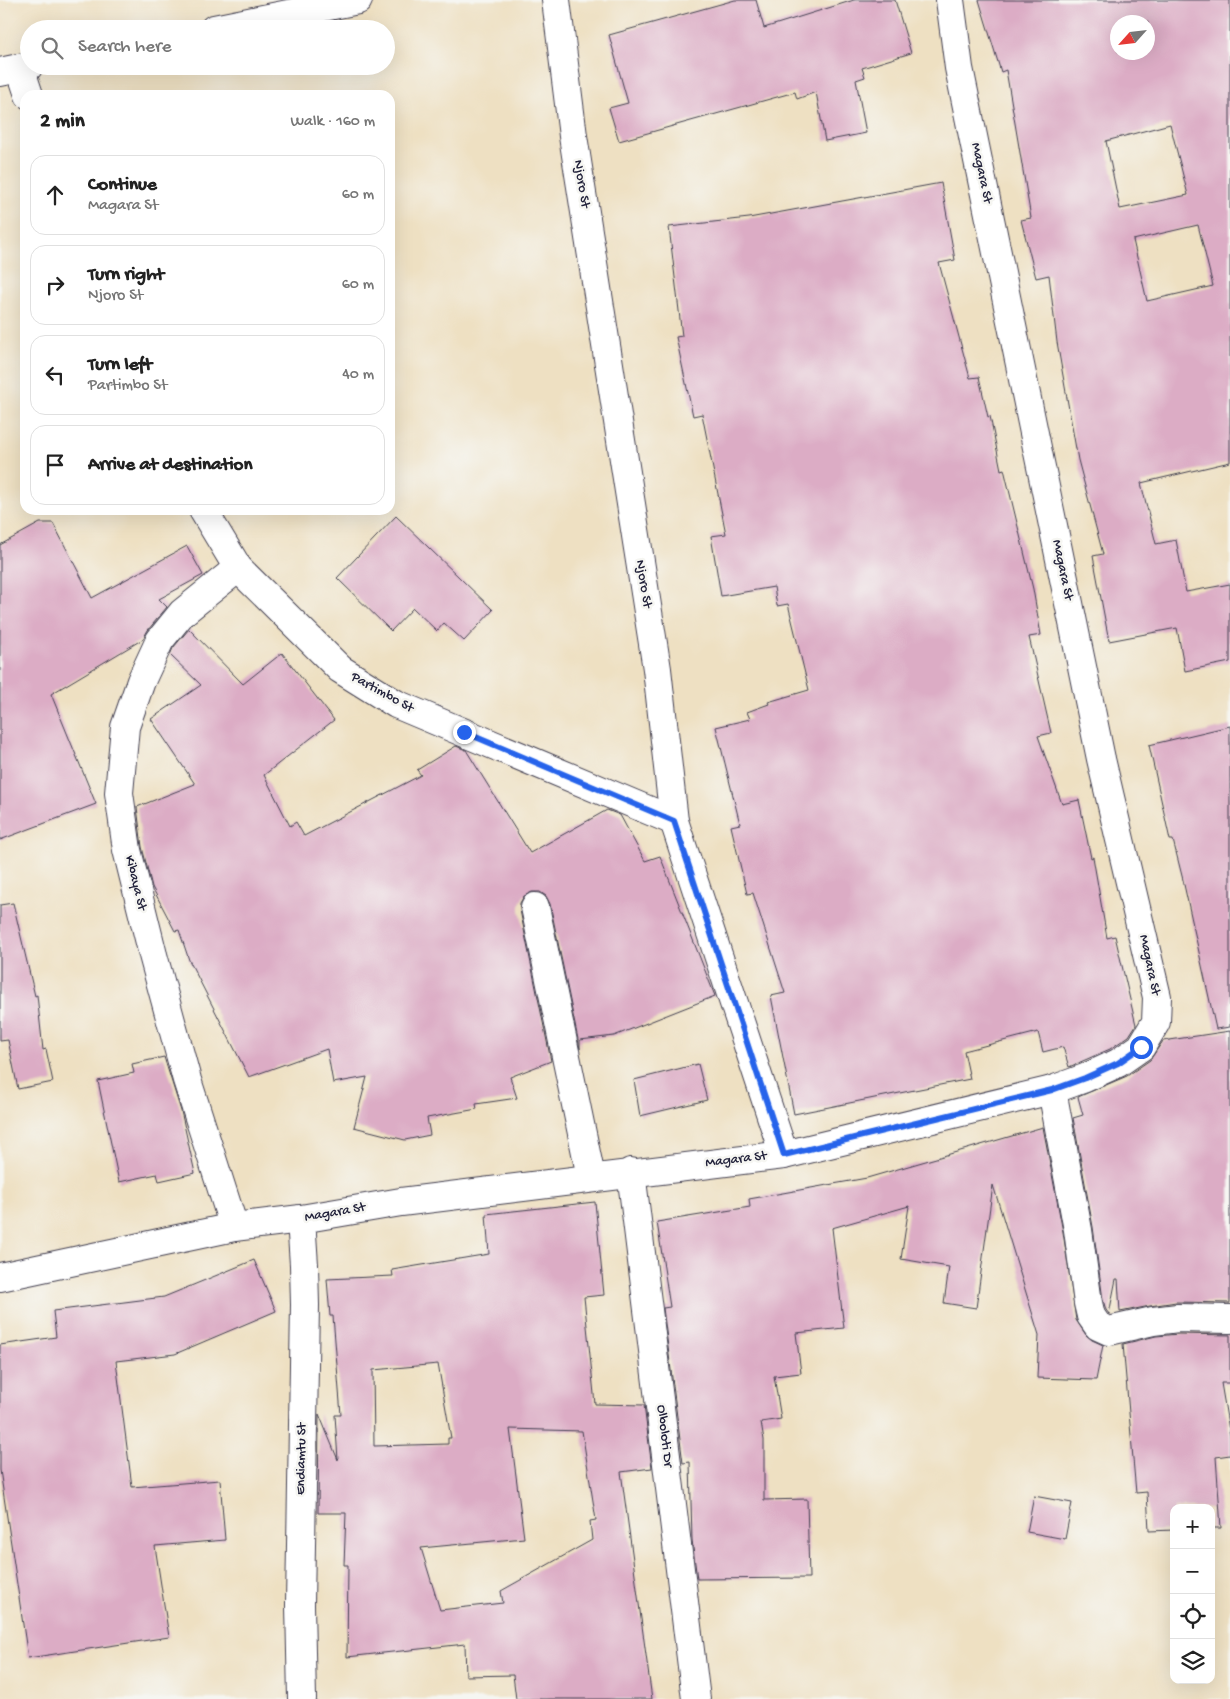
<!DOCTYPE html>
<html lang="en">
<head>
<meta charset="utf-8">
<style>
	body { margin:0; font-family:"Gochi Hand",sans-serif; background:#f2f2f2; color:#222 }
	.controls { position:absolute; right:15px; bottom:15px; display:grid; overflow:hidden; border-radius:10px; box-shadow:0 5px 20px #0002 }
	.controls button { width:45px; height:45px; display:grid; place-items:center; padding:0; border:0; border-bottom:1px solid #e0e0e0; background:#fff; color:#222; font:25px sans-serif }
	.compass { position:absolute; left:1110px; top:15px; width:45px; height:45px; border-radius:50%; background:#fff; box-shadow:0 5px 20px #0002; rotate:243deg }
	.stop { position:absolute; width:15px; height:15px; margin:-11px; border:4px solid #2563eb; border-radius:50%; background:#fff }
	.stop.end { background:#2563eb; border-color:#fff; box-shadow:0 1px 5px #0008 }
	.list { margin:0; padding:0; list-style:none }
	h2 { display:flex; justify-content:space-between; align-items:center; height:65px; margin:0; padding:0 20px; font-size:21px }
	h2 small { font-size:16px; font-weight:400; color:#767676 }
	.list li { display:grid; grid-template-columns:32px 1fr auto; gap:15px; align-items:center; box-sizing:border-box; height:80px; margin:0 10px 10px; padding:0 10px; border:1px solid #e0e0e0; border-radius:15px }
	.list b { display:block; font-size:19px; white-space:nowrap }
	.list p { margin:0; font-size:16px; white-space:nowrap; color:#767676 }
	.list em { font-size:16px; font-style:normal; color:#767676 }
	.icon { flex:none; width:28px; height:28px; fill:none; stroke:currentColor; stroke-width:2; stroke-linecap:round; stroke-linejoin:round }
	.map { position:relative; flex:none; width:1230px; height:1699px; overflow:hidden }
	.search { position:absolute; background:#fff; box-shadow:0 5px 20px #0002; left:20px; top:20px; width:375px; height:55px; display:flex; align-items:center; gap:12px; box-sizing:border-box; padding:0 18px; border-radius:28px; color:#767676; font-size:19px }
	.panel { position:absolute; background:#fff; box-shadow:0 5px 20px #0002; left:20px; top:90px; width:375px; height:425px; border-radius:15px }
	.map>svg:first-child { display:block }
	.building { fill:#dcacc5; fill-rule:evenodd }
	.lines { fill:none; stroke-linecap:round; stroke-linejoin:round }
	.street-casing { stroke:#413e4f; stroke-width:30 }
	.secondary-casing { stroke:#413e4f; stroke-width:30 }
	.street { stroke:#fff; stroke-width:28 }
	.secondary { stroke:#fff; stroke-width:28 }
	.route { stroke:#2563eb; stroke-width:6 }
	.labels { text-anchor:middle; dominant-baseline:central; stroke-width:5; stroke-linejoin:round; paint-order:stroke }
	.street-label { font-size:14px; fill:#22223b; stroke:#f6f6f2 }
</style>
</head>
<body>
<div class="map">
<svg width="1230" height="1699" viewBox="0 0 1230 1699">
	<rect width="100%" height="100%" fill="#f6f6f2"/>
	<filter id="ink" filterUnits="userSpaceOnUse"><feTurbulence type="fractalNoise" baseFrequency=".02" numOctaves="2"/><feDisplacementMap in="SourceGraphic" scale="10" xChannelSelector="R" yChannelSelector="G"/><feConvolveMatrix kernelMatrix="1 2 1 2 8 2 1 2 1" color-interpolation-filters="sRGB"/></filter>
	<filter id="wash" filterUnits="userSpaceOnUse"><feTurbulence type="fractalNoise" baseFrequency=".0096" numOctaves="4" result="noise"/><feDisplacementMap in="SourceGraphic" scale="20" xChannelSelector="R" yChannelSelector="G"/><feGaussianBlur stdDeviation="1.12" result="paint"/><feColorMatrix in="noise" values="0 0 0 0 0 0 0 0 0 0 0 0 0 0 0 0 0 1.4 0 .05"/><feComposite in="paint" operator="in"/></filter>
	<g filter="url(#wash)">
		<rect width="100%" height="100%" fill="#eee0c2"/>
		<g id="blocks">
			<g class="building">
				<polygon points="735,0 756,0 764,28 854,0 895,0 911,53 862,68 865,77 856,80 866,133 825,141 816,92 797,99 795,92 619,141 609,108 628,103 609,35"/>
				<path d="M979,0H1230V462L1141,483L1156,544L1176,540L1186,592L1230,584V662L1185,671L1177,628L1109,641L1093,556L1103,554L1078,460L1057,342L1049,275L1036,278L1021,220L1031,218L1006,70L1001,72ZM1118,22H1148V52H1118ZM1170,124L1188,195L1120,209L1106,141ZM1198,225L1213,286L1147,301L1133,240Z"/>
				<polygon points="941,183 955,260 939,263 970,378 979,377 988,417 990,416 1001,470 1004,469 1033,589 1041,635 1029,637 1051,733 1038,736 1062,804 1079,800 1091,858 1093,857 1107,938 1115,936 1136,1025 1129,1036 1110,1049 1069,1067 1063,1047 1043,1052 1038,1032 964,1051 970,1079 794,1114 771,996 785,993 753,893 747,894 731,826 740,824 716,727 750,719 747,712 769,704 768,702 809,690 788,604 777,606 774,587 721,596 711,536 726,534 702,414 693,416 676,337 682,336 669,227 749,218"/>
				<polygon points="396,516 493,610 464,641 444,623 437,631 413,608 391,631 337,578"/>
				<polygon points="40,523 53,523 92,598 187,546 203,575 159,599 167,607 148,630 143,639 51,694 96,804 0,840 0,545"/>
				<polygon points="189,629 243,684 282,653 334,720 264,775 290,826 296,822 304,836 421,775 417,770 456,746 466,750 530,853 607,810 620,815 645,861 660,856 715,996 614,1036 580,1040 580,1049 550,904 546,896 540,892 532,892 524,896 520,903 520,910 551,1061 510,1077 517,1098 476,1104 477,1109 427,1118 430,1135 405,1140 354,1127 367,1077 333,1083 327,1049 249,1077 189,960 179,930 175,931 152,887 142,847 137,807 195,784 151,719 201,685 170,655 173,648"/>
				<polygon points="1230,726 1230,1027 1216,1029 1183,880 1173,840 1170,840 1149,745"/>
				<polygon points="13,903 35,996 37,995 43,1050 46,1049 53,1082 18,1089 8,1040 0,1041 0,905"/>
				<polygon points="1230,1031 1230,1303 1176,1302 1150,1306 1120,1312 1118,1279 1116,1279 1109,1314 1106,1310 1103,1300 1093,1227 1073,1118 1083,1115 1078,1097 1127,1076 1150,1060 1163,1041"/>
				<polygon points="164,1057 181,1111 195,1173 159,1181 157,1174 119,1182 98,1081 134,1073 132,1064"/>
				<polygon points="698,1064 707,1100 640,1116 634,1080"/>
				<polygon points="1043,1127 1063,1232 1076,1320 1086,1335 1092,1340 1103,1345 1096,1380 1037,1378 1039,1335 993,1185 976,1308 944,1303 949,1267 901,1259 909,1206 832,1228 844,1328 796,1333 801,1373 774,1376 781,1419 761,1422 764,1440 764,1500 807,1499 809,1578 697,1579 692,1540 690,1462 683,1463 663,1308 670,1307 657,1222 750,1207 749,1199 867,1178"/>
				<path d="M595,1202L604,1295L584,1297L595,1404L644,1405L652,1468L621,1472L652,1699H516L513,1675L466,1676L465,1644L347,1657L348,1565H344L346,1513H318L319,1414L338,1460L335,1415H341L333,1316H330L327,1279L393,1276L392,1270L489,1254L486,1214ZM438,1364L451,1438H448V1444L374,1446L373,1370ZM510,1429L582,1431L596,1520L590,1521L592,1540L501,1591L503,1603L440,1610L421,1548L524,1538Z"/>
				<polygon points="254,1260 276,1311 175,1354 116,1361 132,1487 220,1480 225,1540 155,1546 169,1637 28,1658 0,1470 0,1345 56,1337 53,1311 164,1297"/>
				<polygon points="1179,1334 1230,1335 1230,1383 1221,1383 1230,1436 1230,1455 1216,1457 1221,1528 1211,1528 1211,1508 1174,1508 1174,1530 1149,1531 1147,1492 1136,1493 1123,1344 1156,1336"/>
				<polygon points="1034,1496 1072,1503 1065,1539 1027,1532"/>
			</g>
		</g>
	</g>
	<g filter="url(#ink)">
		<use href="#blocks" fill-opacity="0" stroke="#413e4f" stroke-width="1"/>
		<g class="lines">
			<g class="street-casing">
				<g id="street">
					<polyline points="556,0 573,136 657,669 674,821 784,1155"/>
					<polyline points="20,68 29,95"/>
					<polyline points="203,510 238,568 340,669 396,704 674,821"/>
					<polyline points="535,907 591,1177"/>
					<polyline points="1052,1090 1078,1230 1088,1303 1091,1316 1098,1326 1109,1331 1153,1321 1178,1318 1230,1319"/>
					<polyline points="631,1172 696,1699"/>
					<polyline points="301,1219 304,1265 305,1305 300,1605 302,1699"/>
					<polyline points="234,1227 187,1080 153,955 127,850 119,793 125,727 141,681 160,640 182,613 238,568"/>
					<polyline points="0,1277 234,1227 301,1219 401,1202 784,1155 1052,1090 1085,1078 1118,1063 1141,1047 1156,1022 1157,997 1101,759 959,68 950,0"/>
				</g>
			</g>
			<g class="secondary-casing">
				<g id="secondary">
					<polyline points="214,29 358,0"/>
					<polyline points="0,72 29,66"/>
				</g>
			</g>
			<use href="#street" class="street"/>
			<use href="#secondary" class="secondary"/>
		</g>
	</g>
	<g class="lines" filter="url(#ink)">
		<polyline class="route" points="464,732 674,821 784,1155 1052,1090 1085,1078 1118,1063 1141,1047"/>
	</g>
	<g class="labels">
		<g class="street-label">
			<text transform="translate(981 173) rotate(78)">Magara St</text>
			<text transform="translate(581 184) rotate(81)">Njoro St</text>
			<text transform="translate(1062 570) rotate(78)">Magara St</text>
			<text transform="translate(643 584) rotate(81)">Njoro St</text>
			<text transform="translate(382 693) rotate(29)">Partimbo St</text>
			<text transform="translate(135 883) rotate(76)">Kibaya St</text>
			<text transform="translate(1149 965) rotate(78)">Magara St</text>
			<text transform="translate(736 1160) rotate(-7)">Magara St</text>
			<text transform="translate(335 1213) rotate(-10)">Magara St</text>
			<text transform="translate(664 1436) rotate(83)">Olboloti Dr</text>
			<text transform="translate(302 1459) rotate(-89)">Endiamtu St</text>
		</g>
	</g>
</svg>
<div class="controls">
<button>+</button>
<button>−</button>
<button><svg class="icon" aria-label="locate" viewBox="0 0 24 24"><circle cx="12" cy="12" r="6"/><path d="M12 2v4M12 18v4M2 12h4M18 12h4"/></svg></button>
<button><svg class="icon" aria-label="layers" viewBox="0 0 24 24"><path d="M12 4l9 5-9 5-9-5zM3 14l9 5 9-5"/></svg></button>
</div>
<svg class="compass" viewBox="-18 -18 36 36"><path d="M0-13l5 13h-10z" fill="#e53935"/><path d="M0 13l5-13h-10z" fill="#767676"/></svg>
<div class="stop" style="left:1141px;top:1047px"></div>
<div class="stop end" style="left:464px;top:732px"></div>
<div class="search"><svg class="icon" aria-label="search" viewBox="0 0 24 24"><circle cx="10" cy="10" r="6"/><path d="M15 15l6 6"/></svg>Search here</div>
<section class="panel">
<h2>2 min<small>Walk · 160 m</small></h2>
<ul class="list">
<li><svg class="icon" aria-label="ahead" viewBox="0 0 24 24"><path d="M12 20V5M6 11l6-6 6 6"/></svg><div><b>Continue</b><p>Magara St</p></div><em>60 m</em></li>
<li><svg class="icon" aria-label="right" viewBox="0 0 24 24"><path d="M7 20v-9h11M14 6l5 5-5 5"/></svg><div><b>Turn right</b><p>Njoro St</p></div><em>60 m</em></li>
<li><svg class="icon" aria-label="left" viewBox="0 0 24 24"><path d="M17 20v-9H6M10 6l-5 5 5 5"/></svg><div><b>Turn left</b><p>Partimbo St</p></div><em>40 m</em></li>
<li><svg class="icon" aria-label="arrive" viewBox="0 0 24 24"><path d="M6 21V4h12l-3 4 3 4H6"/></svg><div><b>Arrive at destination</b></div></li>
</ul>
</section>
</div>
</body>
</html>
